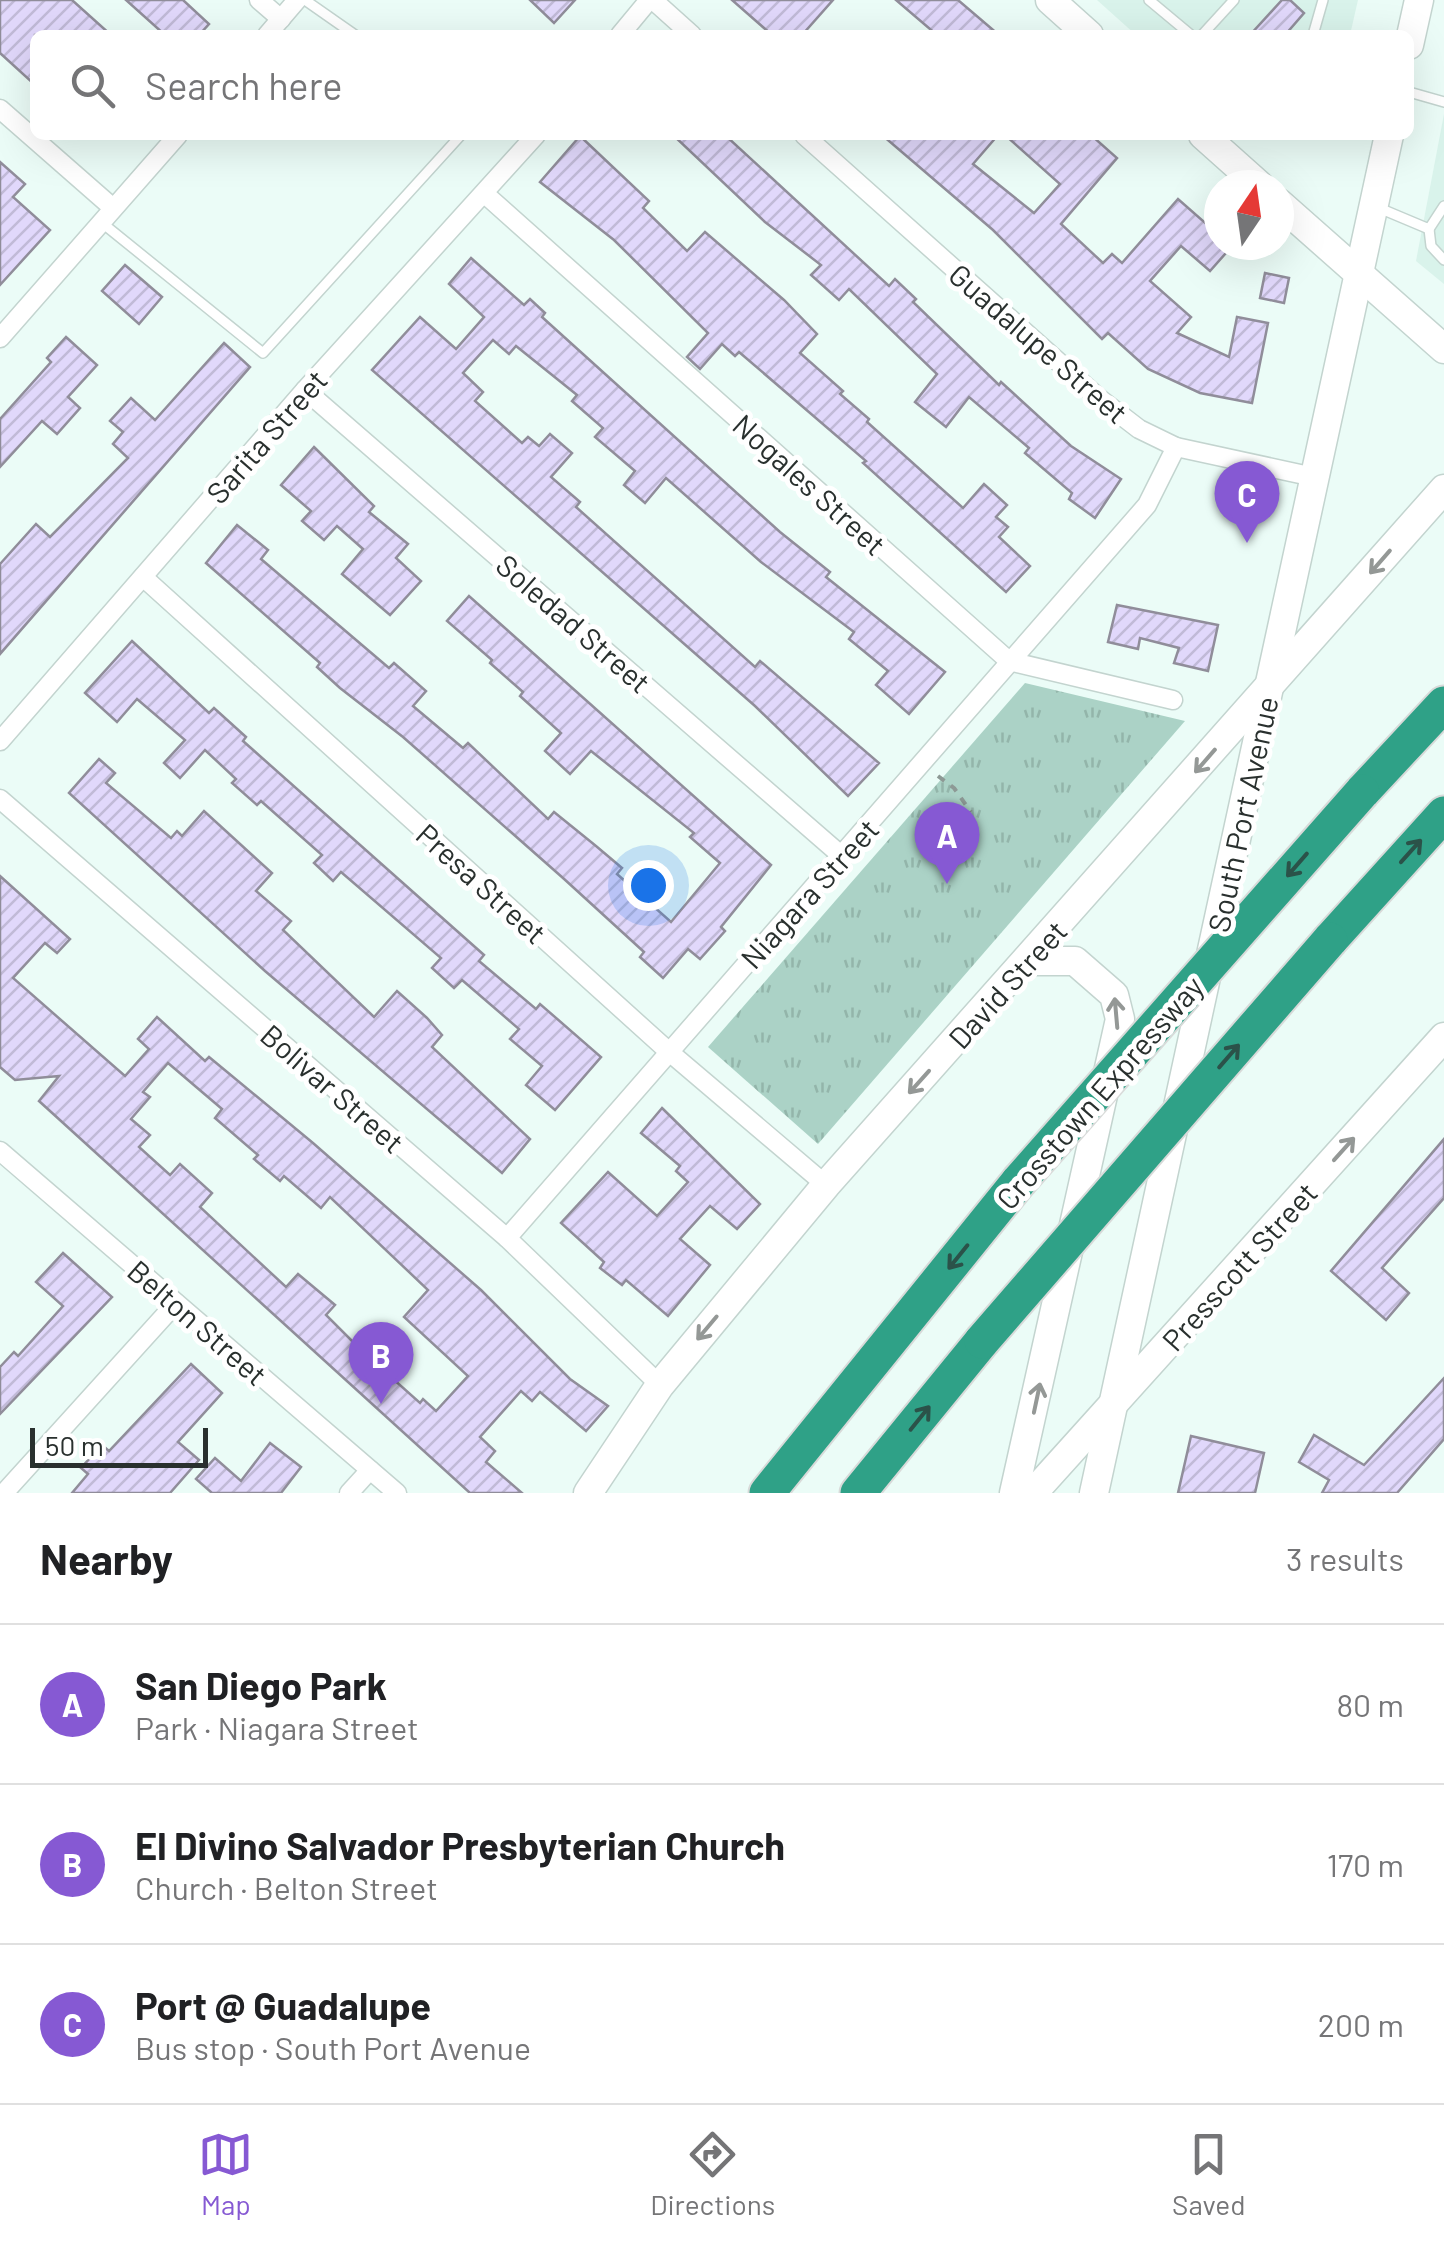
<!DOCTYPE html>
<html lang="en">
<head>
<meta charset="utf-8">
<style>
	body { margin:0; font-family:Barlow,sans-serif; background:#f2f2f2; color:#202124 }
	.compass { position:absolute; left:1204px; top:170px; width:90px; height:90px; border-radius:50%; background:#fff; box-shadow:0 10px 40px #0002; rotate:13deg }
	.scale { position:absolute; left:30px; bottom:25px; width:178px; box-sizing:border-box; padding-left:10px; border:5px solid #29302e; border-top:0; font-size:28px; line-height:35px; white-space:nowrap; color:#29302e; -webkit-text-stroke:8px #fff; paint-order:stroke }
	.you { position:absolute; left:648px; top:885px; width:35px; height:35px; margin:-25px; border:8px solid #fff; border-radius:50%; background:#1a73e8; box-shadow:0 0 0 15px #1a73e833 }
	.badge { display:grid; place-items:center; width:65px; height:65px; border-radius:50%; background:#8659d3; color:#fff; font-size:32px; font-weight:700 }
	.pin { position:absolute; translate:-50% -82px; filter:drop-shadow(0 2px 5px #0008) }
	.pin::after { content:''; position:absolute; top:52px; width:35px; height:30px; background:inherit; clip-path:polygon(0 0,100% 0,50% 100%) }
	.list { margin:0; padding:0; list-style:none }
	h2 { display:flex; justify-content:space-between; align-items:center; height:130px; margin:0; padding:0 40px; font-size:42px }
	h2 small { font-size:32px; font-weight:400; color:#757577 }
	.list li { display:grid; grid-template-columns:65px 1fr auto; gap:30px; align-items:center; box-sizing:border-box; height:160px; padding:0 40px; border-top:2px solid #e0e0e0 }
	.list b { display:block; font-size:38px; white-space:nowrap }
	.list p { margin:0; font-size:32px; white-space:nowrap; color:#757577 }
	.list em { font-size:32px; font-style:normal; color:#757577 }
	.icon { flex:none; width:55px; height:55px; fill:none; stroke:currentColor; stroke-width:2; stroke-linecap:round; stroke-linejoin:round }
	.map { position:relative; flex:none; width:1444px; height:1493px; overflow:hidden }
	.search { position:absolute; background:#fff; box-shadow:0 10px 40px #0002; left:30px; right:30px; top:30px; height:110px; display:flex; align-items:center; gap:25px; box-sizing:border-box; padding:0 35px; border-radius:15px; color:#757577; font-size:38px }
	.sheet { height:610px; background:#fff }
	nav { display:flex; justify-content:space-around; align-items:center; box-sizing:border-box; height:140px; border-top:2px solid #e0e0e0; background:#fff; font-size:28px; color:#757577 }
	nav a { display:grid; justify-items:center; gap:5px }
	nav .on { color:#8659d3 }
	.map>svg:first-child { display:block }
	.built { fill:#d9f3eb }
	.park { fill:url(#park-tufts) }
	.building { fill:url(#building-hatch); stroke:#908d9a; stroke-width:2.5; fill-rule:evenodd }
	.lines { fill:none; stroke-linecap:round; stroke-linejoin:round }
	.lane-casing { stroke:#c3d4cf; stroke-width:12 }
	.street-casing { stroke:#c3d4cf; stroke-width:21 }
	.secondary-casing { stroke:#c3d4cf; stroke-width:31 }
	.highway-casing { stroke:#d8dad9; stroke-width:39 }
	.path { stroke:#8d9995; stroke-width:4; stroke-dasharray:8 8; stroke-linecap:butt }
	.lane { stroke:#fff; stroke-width:9 }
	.street { stroke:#fff; stroke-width:18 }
	.secondary { stroke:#fff; stroke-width:28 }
	.highway { stroke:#2fa187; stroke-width:35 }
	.highway-bridge-casing { stroke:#d8dad9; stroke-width:39; stroke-linecap:butt }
	.highway-bridge { stroke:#2fa187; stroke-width:35 }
	.oneway { stroke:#949896 }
	.oneway2 { stroke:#2b5249 }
	.labels { text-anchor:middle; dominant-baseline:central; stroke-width:10; stroke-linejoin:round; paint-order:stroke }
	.street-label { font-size:30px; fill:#29302e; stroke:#fff }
</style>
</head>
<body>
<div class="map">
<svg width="1444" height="1493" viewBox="0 0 1444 1493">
	<defs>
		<pattern id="park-tufts" width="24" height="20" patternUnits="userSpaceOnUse" patternTransform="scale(2.5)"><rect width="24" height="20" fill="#abd2c6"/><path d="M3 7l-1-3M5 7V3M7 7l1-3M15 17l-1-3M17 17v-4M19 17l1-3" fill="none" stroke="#93b5aa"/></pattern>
		<pattern id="building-hatch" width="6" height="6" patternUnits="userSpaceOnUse" patternTransform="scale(2.5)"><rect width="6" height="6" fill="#e1d8fb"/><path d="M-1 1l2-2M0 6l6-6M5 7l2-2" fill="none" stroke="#c1bad7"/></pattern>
	</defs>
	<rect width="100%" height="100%" fill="#ebfcf7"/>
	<g class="built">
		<polygon points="1097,0 1358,0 1350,35 1136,35"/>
		<polygon points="1444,114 1444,284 1416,261"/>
	</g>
	<polygon class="park" points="1025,683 1185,721 818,1144 708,1047"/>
	<g class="building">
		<polygon points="0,0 72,0 111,35 35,35 35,85 0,53"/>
		<polygon points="126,0 183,0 209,24 199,35 165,35"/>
		<polygon points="530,0 575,0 554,23"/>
		<polygon points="732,0 833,0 802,35 772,35"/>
		<polygon points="896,0 958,0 999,35 937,35"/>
		<polygon points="1282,0 1290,0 1304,13 1285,35 1250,35"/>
		<polygon points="673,135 725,135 889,286 895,279 916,299 913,302 999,385 1001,382 1071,446 1121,479 1095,518 1069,499 1072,493 1025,453 1029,448 969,397 946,427 915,402 937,374 849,289 839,300 811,275 821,265 765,222"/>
		<polygon points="882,135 998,135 973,164 1034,213 1060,184 1005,135 1091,135 1117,158 1061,224 1103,263 1112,254 1122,263 1178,199 1219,235 1219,245 1233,245 1210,271 1181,246 1150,281 1191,317 1177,333 1229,357 1237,317 1268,323 1252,403 1200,393 1148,369 1108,333 1102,339 993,230"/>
		<polygon points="580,136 649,201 643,208 687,251 705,232 784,300 817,334 800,353 843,391 840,394 869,419 867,422 963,508 984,484 1007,505 996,517 1008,527 999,537 1030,566 1006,592 863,463 866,461 739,352 735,356 722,344 700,369 687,357 708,333 614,240 540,182"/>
		<polygon points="0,162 25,184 13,197 50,230 0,285"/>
		<polygon points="471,258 524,305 530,299 545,313 542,317 780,532 830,572 826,577 945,672 909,714 876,685 888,671 849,639 854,632 761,562 666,478 645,503 624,485 635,471 595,437 603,428 572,401 577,395 516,346 509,354 493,340 463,373 483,392 475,401 522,443 528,437 539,446 550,434 572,453 551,477 580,502 576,507 755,667 760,661 879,763 848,796 755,706 372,370 420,317 456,349 484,317 449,284"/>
		<polygon points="125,265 162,297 139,324 102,291"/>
		<polygon points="1265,273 1289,278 1284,303 1260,298"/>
		<polygon points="66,337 97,365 68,397 80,408 57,434 42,421 0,467 0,419 51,362 47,358"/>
		<polygon points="224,343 250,367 0,654 0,564 36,524 50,537 128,458 113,444 123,432 110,421 131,398 155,420"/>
		<polygon points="314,447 374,506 369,512 408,544 396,558 421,581 390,615 342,574 363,549 337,526 324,540 302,521 311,511 281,485"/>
		<polygon points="237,525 268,550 261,559 389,668 394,663 426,691 413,706 463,748 468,743 548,819 554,812 596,846 622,868 617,874 671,922 720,863 690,837 694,833 591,751 570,774 545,751 561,733 520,696 523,692 490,663 492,660 447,621 469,596 771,865 721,927 725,931 700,959 688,949 663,978 640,957 644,952 563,878 403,737 340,688 317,667 320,663 206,563"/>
		<polygon points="1117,605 1218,625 1208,671 1174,663 1179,648 1140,638 1138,649 1108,642"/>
		<polygon points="132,641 209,713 214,708 246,737 243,741 484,955 479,961 536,1009 540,1004 601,1057 555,1110 526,1085 542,1066 510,1039 519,1029 462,980 454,988 432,968 441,958 341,872 333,881 314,863 322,855 261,801 257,805 232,783 236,779 205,750 180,778 164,763 185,740 137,699 117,722 85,693"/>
		<polygon points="99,759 115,773 106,783 171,838 177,831 182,836 204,811 251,854 272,873 256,891 291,921 283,930 374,1017 397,991 427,1018 442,1035 432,1047 530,1139 502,1173 265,971 69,793"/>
		<path d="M0,876L70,939L57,953L45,943L13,978L125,1076L149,1049L138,1039L157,1017L205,1061L209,1057L313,1143L481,1290L570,1379L608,1406L586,1431L540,1392L532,1401L521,1391L480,1437L495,1451L486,1462L522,1493H470L39,1101L59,1076L15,1080L0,1067ZM168,1063L222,1109L215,1118L258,1155L254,1159L280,1181L284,1176L321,1208L330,1197L428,1290L404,1317L468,1376L436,1411L423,1399L420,1403L364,1353L326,1315L335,1305L298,1274L286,1287L200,1207L212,1193L180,1164L170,1175L139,1147L150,1135L131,1119L150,1097L143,1092Z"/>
		<polygon points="662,1108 760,1204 737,1229 710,1206 680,1239 710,1265 668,1316 626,1280 622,1285 600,1268 604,1262 561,1223 608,1172 657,1216 688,1182 676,1171 680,1166 641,1133"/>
		<polygon points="1444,1139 1444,1198 1382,1268 1409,1293 1386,1320 1331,1271"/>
		<polygon points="63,1253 112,1297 0,1414 0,1367 14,1352 18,1356 63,1306 36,1282"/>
		<polygon points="191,1364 222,1393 178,1442 199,1460 170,1493 72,1493 88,1474 81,1468 102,1445 109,1451"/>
		<polygon points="1444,1378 1444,1439 1397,1493 1322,1493 1329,1480 1299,1462 1314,1435 1364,1465"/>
		<polygon points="1191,1436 1264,1453 1255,1493 1178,1493"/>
		<polygon points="270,1443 301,1467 281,1493 212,1493 196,1479 215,1458 241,1481"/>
	</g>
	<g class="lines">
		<g class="lane-casing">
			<g id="lane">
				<polyline points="305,0 355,35"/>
				<polyline points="1149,0 1191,35"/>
				<polyline points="1202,35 1234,0"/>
				<polyline points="1313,35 1323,0"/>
				<polyline points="1409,92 1444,102"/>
				<polyline points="1379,208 1429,229 1444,206"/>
				<polyline points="101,222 263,353 461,135"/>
				<polyline points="1429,229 1431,246 1444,260"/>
			</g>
		</g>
		<g class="street-casing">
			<g id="street">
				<polyline points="259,0 281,19"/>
				<polyline points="653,0 692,35"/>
				<polyline points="267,35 297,0"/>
				<polyline points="620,35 649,0"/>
				<polyline points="0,109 113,208"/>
				<polyline points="804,135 1100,399 1139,429 1176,447 1314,477"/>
				<polyline points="486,195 1009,661 1173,700"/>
				<polyline points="0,338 178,135"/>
				<polyline points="305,390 843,857"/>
				<polyline points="143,577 667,1050 826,1185"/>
				<polyline points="0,741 305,390 536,135"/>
				<polyline points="0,799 507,1238 660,1385"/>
				<polyline points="0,1151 397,1493"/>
				<polyline points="507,1238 1147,505 1176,447"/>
				<polyline points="4,1493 176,1303"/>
				<polyline points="349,1493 370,1470"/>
			</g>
		</g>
		<g class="secondary-casing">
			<g id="secondary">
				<polyline points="1050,0 1089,35"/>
				<polyline points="1409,45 1419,0"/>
				<polyline points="1203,135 1259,185"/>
				<polyline points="1279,203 1444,349"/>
				<polyline points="588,1493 660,1385 826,1185 1444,489"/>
				<polyline points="1014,1493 1120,1019 1114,995 1075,961 1028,961"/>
				<polyline points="1033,1493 1444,1037"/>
				<polyline points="1094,1493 1389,135"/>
			</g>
		</g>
		<g class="highway-casing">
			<g id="highway">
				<polyline points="1362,792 1444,704"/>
				<polyline points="1330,940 1444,814"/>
				<polyline points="767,1493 1019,1181"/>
				<polyline points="858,1493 982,1341"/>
			</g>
		</g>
		<polyline class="path" points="938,776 954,788 971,812"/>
		<use href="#lane" class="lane"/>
		<use href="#street" class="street"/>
		<use href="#secondary" class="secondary"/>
		<use href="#highway" class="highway"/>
		<g class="highway-bridge-casing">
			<g id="highway-bridge">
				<polyline points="1019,1181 1362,792"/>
				<polyline points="982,1341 1330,940"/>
			</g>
		</g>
		<use href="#highway-bridge" class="highway-bridge"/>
	</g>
	<defs><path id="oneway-shaft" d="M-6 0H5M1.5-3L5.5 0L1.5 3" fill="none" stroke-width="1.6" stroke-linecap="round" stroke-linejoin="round" transform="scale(2.5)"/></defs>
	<g class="oneway">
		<use href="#oneway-shaft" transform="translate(1380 562) rotate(131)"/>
		<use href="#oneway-shaft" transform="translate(1205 761) rotate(131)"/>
		<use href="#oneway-shaft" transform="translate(1116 1013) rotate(-95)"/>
		<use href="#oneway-shaft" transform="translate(919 1082) rotate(132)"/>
		<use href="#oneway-shaft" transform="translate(1344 1149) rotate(-48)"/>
		<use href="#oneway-shaft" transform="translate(707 1328) rotate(130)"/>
		<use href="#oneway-shaft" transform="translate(1037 1398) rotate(-78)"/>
	</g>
	<g class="oneway2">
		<use href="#oneway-shaft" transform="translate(1411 851) rotate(-48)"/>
		<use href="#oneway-shaft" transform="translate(1297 865) rotate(131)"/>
		<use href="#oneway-shaft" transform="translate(1229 1056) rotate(-49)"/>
		<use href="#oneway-shaft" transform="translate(958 1257) rotate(129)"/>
		<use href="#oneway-shaft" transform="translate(920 1418) rotate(-51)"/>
	</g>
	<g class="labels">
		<g class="street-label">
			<text transform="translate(1039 343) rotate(41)">Guadalupe Street</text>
			<text transform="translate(266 436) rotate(-49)">Sarita Street</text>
			<text transform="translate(810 484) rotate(42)">Nogales Street</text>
			<text transform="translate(574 623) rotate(41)">Soledad Street</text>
			<text transform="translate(1242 814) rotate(-78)">South Port Avenue</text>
			<text transform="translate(482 883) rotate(42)">Presa Street</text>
			<text transform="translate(809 893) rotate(-48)">Niagara Street</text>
			<text transform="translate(1007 984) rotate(-48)">David Street</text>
			<text transform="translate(333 1088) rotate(41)">Bolivar Street</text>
			<text transform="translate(1099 1092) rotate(-49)">Crosstown Expressway</text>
			<text transform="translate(1239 1266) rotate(-48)">Presscott Street</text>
			<text transform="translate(198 1322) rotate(41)">Belton Street</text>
		</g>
	</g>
</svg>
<svg class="compass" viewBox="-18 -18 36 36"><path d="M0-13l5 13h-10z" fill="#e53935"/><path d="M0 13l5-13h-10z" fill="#757577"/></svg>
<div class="scale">50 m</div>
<div class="you"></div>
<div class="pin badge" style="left:947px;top:884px">A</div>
<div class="pin badge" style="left:381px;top:1404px">B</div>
<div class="pin badge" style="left:1247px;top:543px">C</div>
<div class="search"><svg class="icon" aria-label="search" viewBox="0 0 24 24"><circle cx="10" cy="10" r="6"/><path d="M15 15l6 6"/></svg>Search here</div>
</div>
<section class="sheet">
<h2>Nearby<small>3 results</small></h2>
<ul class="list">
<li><span class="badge">A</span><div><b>San Diego Park</b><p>Park · Niagara Street</p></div><em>80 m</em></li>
<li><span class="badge">B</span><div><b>El Divino Salvador Presbyterian Church</b><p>Church · Belton Street</p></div><em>170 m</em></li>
<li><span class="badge">C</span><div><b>Port @ Guadalupe</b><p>Bus stop · South Port Avenue</p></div><em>200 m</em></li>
</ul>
</section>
<nav>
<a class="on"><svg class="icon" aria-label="map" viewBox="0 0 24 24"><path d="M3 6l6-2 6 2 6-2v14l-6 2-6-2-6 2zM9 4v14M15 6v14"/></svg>Map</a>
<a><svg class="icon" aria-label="directions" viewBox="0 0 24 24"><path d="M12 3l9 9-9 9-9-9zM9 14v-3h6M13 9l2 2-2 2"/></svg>Directions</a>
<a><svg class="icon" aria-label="saved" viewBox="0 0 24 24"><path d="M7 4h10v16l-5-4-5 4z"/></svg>Saved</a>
</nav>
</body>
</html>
